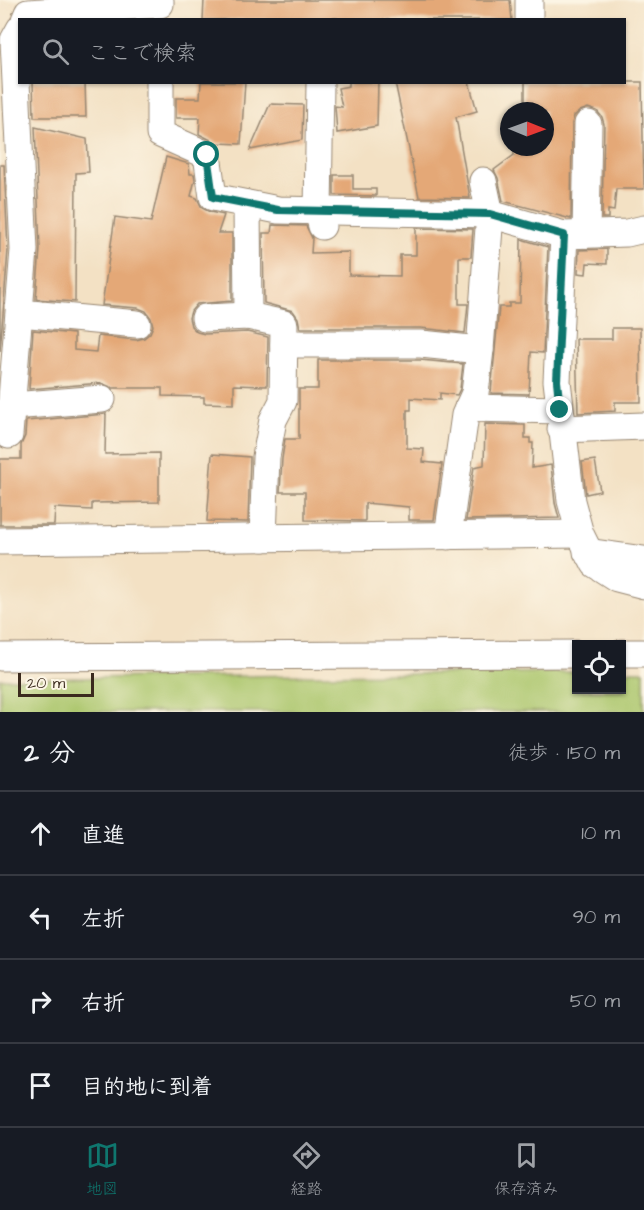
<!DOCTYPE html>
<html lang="ja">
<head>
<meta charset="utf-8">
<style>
	body { margin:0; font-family:"Architects Daughter","Klee One",sans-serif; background:#20242c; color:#f1f3f6 }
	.controls { position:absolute; right:18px; bottom:18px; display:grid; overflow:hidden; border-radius:0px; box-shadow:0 2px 4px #0004 }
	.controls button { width:54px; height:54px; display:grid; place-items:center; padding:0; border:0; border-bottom:2px solid #363941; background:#171b24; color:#f1f3f6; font:30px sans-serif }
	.compass { position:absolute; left:500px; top:102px; width:54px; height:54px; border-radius:50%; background:#171b24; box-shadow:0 2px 4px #0004; rotate:91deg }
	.scale { position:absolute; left:18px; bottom:15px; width:76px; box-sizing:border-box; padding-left:6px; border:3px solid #3b2a1e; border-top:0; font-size:16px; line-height:21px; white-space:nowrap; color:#3b2a1e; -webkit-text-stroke:4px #fcf5e5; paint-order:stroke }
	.stop { position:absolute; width:18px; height:18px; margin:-14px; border:4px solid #0f766e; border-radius:50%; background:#fff }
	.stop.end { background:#0f766e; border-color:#fff; box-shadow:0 2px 6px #0008 }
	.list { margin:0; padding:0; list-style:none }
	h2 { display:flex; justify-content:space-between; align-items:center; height:78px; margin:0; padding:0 24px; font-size:26px }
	h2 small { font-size:20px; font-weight:400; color:#9ea1a6 }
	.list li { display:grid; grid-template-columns:39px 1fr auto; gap:18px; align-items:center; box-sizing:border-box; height:84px; padding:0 24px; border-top:2px solid #363941 }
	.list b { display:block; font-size:22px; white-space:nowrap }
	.list em { font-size:20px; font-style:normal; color:#9ea1a6 }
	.icon { flex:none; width:33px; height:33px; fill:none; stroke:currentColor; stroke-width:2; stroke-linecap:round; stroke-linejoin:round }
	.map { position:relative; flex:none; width:644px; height:712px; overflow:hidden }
	.search { position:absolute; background:#171b24; box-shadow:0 2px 4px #0004; left:18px; right:18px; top:18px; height:66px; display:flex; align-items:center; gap:15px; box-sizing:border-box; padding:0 21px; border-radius:0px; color:#9ea1a6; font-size:22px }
	.sheet { height:414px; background:#171b24 }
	nav { display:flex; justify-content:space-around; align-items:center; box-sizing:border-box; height:84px; border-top:2px solid #363941; background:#171b24; font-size:16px; color:#9ea1a6 }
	nav a { display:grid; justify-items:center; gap:3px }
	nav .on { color:#0f766e }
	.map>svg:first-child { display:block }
	.green { fill:#abc66c; stroke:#737845; stroke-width:1.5 }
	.building { fill:#e4a877 }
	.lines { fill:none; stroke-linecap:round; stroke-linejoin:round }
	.minor-casing { stroke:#978671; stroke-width:29 }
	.minor { stroke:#fff; stroke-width:27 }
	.route { stroke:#0f766e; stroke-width:8 }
</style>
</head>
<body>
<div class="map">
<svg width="644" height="712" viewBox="0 0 644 712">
	<rect width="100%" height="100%" fill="#fcf5e5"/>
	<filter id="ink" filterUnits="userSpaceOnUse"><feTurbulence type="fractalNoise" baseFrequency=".0167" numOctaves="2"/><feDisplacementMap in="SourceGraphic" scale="12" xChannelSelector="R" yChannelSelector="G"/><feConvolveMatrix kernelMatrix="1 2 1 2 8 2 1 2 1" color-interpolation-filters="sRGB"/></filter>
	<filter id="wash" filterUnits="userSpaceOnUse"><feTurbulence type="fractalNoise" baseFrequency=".008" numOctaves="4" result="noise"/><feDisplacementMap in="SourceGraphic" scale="24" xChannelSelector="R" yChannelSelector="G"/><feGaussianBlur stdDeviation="1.35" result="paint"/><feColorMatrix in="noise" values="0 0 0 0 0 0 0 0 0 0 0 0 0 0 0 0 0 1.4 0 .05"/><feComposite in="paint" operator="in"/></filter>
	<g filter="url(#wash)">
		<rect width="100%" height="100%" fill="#f3e1c4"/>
		<polygon class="green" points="622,671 644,671 644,712 0,712 0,679 576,672 576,690 622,690"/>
		<g id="blocks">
			<g class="building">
				<polygon points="204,0 510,0 512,20 337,20 337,18 203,20"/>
				<polygon points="33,82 85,82 86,117 34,117"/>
				<polygon points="201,82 245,82 241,144 217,143 199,134 200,118 176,118 176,98 200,98"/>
				<polygon points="349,82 378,82 377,126 337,133 335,106 342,107 338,88 349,86"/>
				<polygon points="395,82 469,82 477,111 456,117 470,198 419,197"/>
				<polygon points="525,82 642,82 644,189 616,189 614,211 608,210 608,218 602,218 604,124 602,117 597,111 588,108 580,111 574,116 572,123 571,219 503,201 498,178 494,170 514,155 514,147 545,147 545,111 525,111"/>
				<polygon points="270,104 303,105 302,140 250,150"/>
				<polygon points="35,127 87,139 89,172 76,173 75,302 36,299 40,249"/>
				<polygon points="166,157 189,164 190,174 194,174 195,180 191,196 197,198 202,208 210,212 224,215 218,233 232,233 232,301 197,304 191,311 189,318 191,326 197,332 205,334 247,332 268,337 267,386 234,385 234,404 204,403 204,397 162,396 162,388 113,388 101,383 29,389 33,330 74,334 74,350 96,352 98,336 136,340 144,338 150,333 153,326 151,318 146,311 138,308 102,305 115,217 151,222"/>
				<polygon points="0,165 4,165 8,250 0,351"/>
				<polygon points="334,175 353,175 353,189 376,189 376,196 334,195"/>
				<polygon points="272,225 306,226 312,238 311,253 349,252 349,275 400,276 400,255 416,255 416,228 473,229 471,257 459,257 459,304 468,304 465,333 421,328 300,328 298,318 293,311 264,303 263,233 271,233"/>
				<polygon points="521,239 548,247 543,353 531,352 529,394 491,393 499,307 509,307 509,303 520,303"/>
				<polygon points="607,249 607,264 587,263 586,274 578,273 579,250"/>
				<polygon points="612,328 640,328 641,402 615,402 615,411 578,413 576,339 612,339"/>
				<polygon points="318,360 420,360 463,364 460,389 457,395 440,393 440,400 411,398 411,410 407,410 407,448 424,449 423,462 442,464 434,520 409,520 409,507 365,503 365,521 305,520 305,492 280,492 282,459 285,439 299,439 299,389 318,389"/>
				<polygon points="106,414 105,454 159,453 159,502 92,503 92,510 55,508 54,525 0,525 0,459 21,459 21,445 25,436 26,421"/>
				<polygon points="485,424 525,425 525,438 530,438 530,443 533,443 532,468 551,465 555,503 559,518 466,520 474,467 484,465"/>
				<polygon points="212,454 250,457 248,522 207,521"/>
				<polygon points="595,460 600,491 586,494 582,462"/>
			</g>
		</g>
	</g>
	<g filter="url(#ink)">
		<use href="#blocks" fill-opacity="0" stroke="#978671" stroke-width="1.5"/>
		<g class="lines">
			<g class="minor-casing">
				<g id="minor">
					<polyline points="529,0 529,20"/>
					<polyline points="25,20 28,13 160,4 160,0"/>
					<polyline points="160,82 160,134 207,155 213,197 278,210 490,214 564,235 627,233 644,229"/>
					<polyline points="320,83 318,211 322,226"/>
					<polyline points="247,204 248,316"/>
					<polyline points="586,234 588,124"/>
					<polyline points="564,235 557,381 571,501 580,534 595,564 617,578 644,585"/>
					<polyline points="20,313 137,324"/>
					<polyline points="205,318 248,316 284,324 283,401 273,420 266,457 263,538"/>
					<polyline points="284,344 421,344 480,350"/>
					<polyline points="12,406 102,399"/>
					<polyline points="468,408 560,410"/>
					<polyline points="561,429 644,426"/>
					<polyline points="9,435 24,250 14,40 20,29"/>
					<polyline points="448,536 465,415 475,393 480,350 490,214 483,181"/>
					<polyline points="0,541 580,534"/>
					<polyline points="587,552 644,560"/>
					<polyline points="622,653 644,653"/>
					<polyline points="0,657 576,654"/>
				</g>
			</g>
			<use href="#minor" class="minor"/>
		</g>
	</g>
	<g class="lines" filter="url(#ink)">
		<polyline class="route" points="207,155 213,197 278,210 490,214 564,235 557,381 560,410"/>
	</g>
</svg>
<div class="controls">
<button><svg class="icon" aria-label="locate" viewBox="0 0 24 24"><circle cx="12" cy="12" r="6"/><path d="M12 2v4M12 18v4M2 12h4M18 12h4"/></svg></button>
</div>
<svg class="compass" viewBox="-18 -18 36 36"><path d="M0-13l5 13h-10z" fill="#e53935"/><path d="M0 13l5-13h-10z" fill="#9ea1a6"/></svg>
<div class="scale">20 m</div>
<div class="stop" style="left:207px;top:155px"></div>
<div class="stop end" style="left:560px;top:410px"></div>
<div class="search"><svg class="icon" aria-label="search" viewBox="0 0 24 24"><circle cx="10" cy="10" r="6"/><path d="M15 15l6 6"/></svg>ここで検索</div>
</div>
<section class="sheet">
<h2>2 分<small>徒歩 · 150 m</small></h2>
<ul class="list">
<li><svg class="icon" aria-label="ahead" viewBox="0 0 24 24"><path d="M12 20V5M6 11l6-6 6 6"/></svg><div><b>直進</b></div><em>10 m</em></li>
<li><svg class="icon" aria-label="left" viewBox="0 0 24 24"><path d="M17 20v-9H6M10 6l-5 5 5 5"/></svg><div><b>左折</b></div><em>90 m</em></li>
<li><svg class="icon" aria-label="right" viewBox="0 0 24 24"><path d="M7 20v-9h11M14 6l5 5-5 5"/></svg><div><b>右折</b></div><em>50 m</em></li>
<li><svg class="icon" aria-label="arrive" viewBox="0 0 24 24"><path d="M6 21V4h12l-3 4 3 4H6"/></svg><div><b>目的地に到着</b></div></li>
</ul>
</section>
<nav>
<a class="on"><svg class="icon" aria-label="map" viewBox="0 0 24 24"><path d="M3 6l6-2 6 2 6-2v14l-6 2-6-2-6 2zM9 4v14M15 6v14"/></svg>地図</a>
<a><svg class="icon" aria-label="directions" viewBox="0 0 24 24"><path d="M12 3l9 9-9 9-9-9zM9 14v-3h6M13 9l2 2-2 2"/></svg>経路</a>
<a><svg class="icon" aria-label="saved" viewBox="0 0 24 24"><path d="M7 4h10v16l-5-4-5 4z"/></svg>保存済み</a>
</nav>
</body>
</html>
